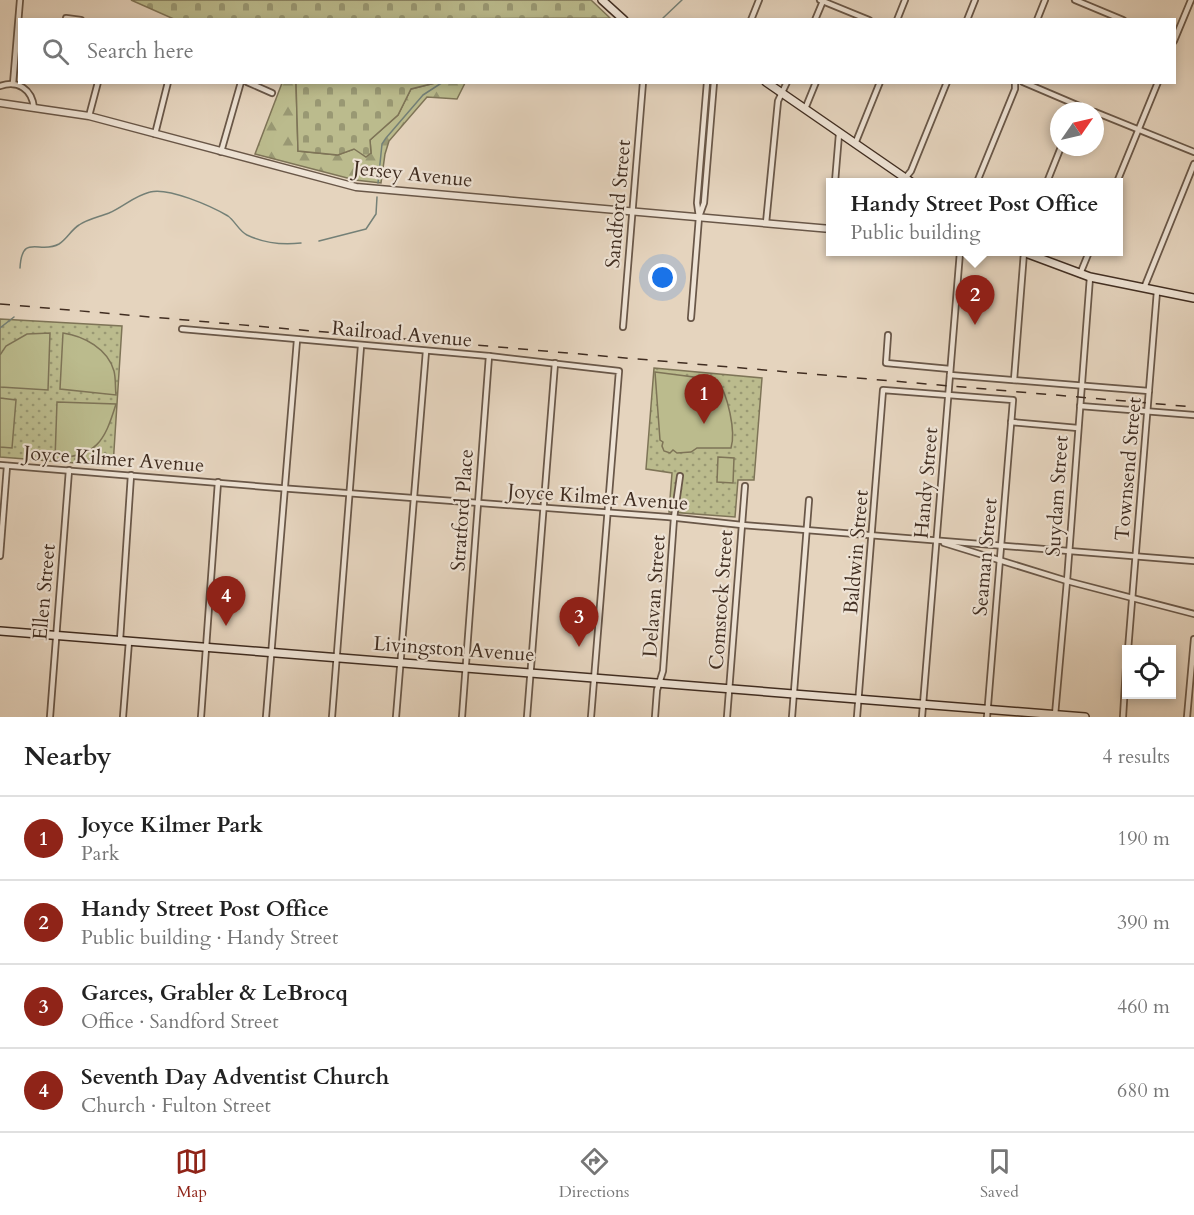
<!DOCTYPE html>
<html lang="en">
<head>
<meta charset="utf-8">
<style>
	body { margin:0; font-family:Cardo,serif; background:#f2f2f2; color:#222 }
	.controls { position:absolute; right:18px; bottom:18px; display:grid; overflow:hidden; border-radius:0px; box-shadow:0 3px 9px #0003 }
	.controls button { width:54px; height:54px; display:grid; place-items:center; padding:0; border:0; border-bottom:2px solid #e0e0e0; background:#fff; color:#222; font:30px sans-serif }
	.compass { position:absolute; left:1050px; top:102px; width:54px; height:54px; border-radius:50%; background:#fff; box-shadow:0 3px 9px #0003; rotate:56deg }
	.you { position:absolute; left:663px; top:278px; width:21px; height:21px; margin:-15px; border:4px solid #fff; border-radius:50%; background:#1a73e8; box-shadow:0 0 0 9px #1a73e833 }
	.badge { display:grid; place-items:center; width:39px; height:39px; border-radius:50%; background:#8f2418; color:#fff; font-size:20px; font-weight:700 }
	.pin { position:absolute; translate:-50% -50px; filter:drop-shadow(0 2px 3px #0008) }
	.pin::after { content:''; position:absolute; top:32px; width:21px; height:18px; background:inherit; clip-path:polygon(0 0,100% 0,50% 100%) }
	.popup { position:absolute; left:826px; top:178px; width:297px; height:78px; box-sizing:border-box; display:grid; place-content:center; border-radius:0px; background:#fff; filter:drop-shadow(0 2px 4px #0005); font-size:20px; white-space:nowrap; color:#767676 }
	.popup b { font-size:22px; color:#222 }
	.popup::after { content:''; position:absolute; left:50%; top:100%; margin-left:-12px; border:12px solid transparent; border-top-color:#fff }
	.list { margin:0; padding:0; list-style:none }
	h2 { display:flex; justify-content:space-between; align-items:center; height:78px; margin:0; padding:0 24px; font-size:26px }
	h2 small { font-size:20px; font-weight:400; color:#767676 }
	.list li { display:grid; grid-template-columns:39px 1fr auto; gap:18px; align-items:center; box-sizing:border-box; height:84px; padding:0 24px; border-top:2px solid #e0e0e0 }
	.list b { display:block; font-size:22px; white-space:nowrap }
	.list p { margin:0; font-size:20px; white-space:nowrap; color:#767676 }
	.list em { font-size:20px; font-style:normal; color:#767676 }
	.icon { flex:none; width:33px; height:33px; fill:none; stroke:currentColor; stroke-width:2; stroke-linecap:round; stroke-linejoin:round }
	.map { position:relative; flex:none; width:1194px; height:717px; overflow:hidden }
	.search { position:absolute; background:#fff; box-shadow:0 3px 9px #0003; left:18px; right:18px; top:18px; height:66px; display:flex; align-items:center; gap:15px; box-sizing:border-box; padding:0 21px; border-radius:0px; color:#767676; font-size:22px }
	.sheet { height:414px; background:#fff }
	nav { display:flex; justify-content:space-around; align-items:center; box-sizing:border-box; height:84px; border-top:2px solid #e0e0e0; background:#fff; font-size:16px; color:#767676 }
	nav a { display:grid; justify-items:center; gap:3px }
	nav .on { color:#8f2418 }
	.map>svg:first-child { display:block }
	.forest { fill:url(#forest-firs); stroke:#7e7457; stroke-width:1.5 }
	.cemetery { fill:url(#cemetery-stones); stroke:#7e7457; stroke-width:1.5 }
	.park { fill:url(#park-dots); stroke:#7e7457; stroke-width:1.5 }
	.pitch { fill:#bbbb8d; stroke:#7e7457; stroke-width:1.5 }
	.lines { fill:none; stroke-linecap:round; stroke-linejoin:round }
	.stream { stroke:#748077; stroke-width:1.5 }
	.minor-casing { stroke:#695748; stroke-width:8 }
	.tertiary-casing { stroke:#695748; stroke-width:9 }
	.secondary-casing { stroke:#402d21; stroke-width:10 }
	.minor { stroke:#eee3d5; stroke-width:4.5 }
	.tertiary { stroke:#eee3d5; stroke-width:6 }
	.secondary { stroke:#eee3d5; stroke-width:7 }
	.rail { stroke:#402d21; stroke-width:1.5; stroke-dasharray:10 10; stroke-linecap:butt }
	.labels { text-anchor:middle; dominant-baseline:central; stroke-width:4.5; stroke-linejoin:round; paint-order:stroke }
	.street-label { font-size:20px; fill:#402d21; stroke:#eee3d5 }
</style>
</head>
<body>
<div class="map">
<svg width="1194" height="717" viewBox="0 0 1194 717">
	<defs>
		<pattern id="forest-firs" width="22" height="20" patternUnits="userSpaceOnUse" patternTransform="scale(1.5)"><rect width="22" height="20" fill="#bbbb8d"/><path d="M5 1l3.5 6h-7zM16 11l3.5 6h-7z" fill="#999873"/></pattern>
		<pattern id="cemetery-stones" width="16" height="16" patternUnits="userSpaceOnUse" patternTransform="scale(1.5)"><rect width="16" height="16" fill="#bbbb8d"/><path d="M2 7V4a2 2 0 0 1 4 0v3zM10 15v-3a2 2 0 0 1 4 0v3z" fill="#999873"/></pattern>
		<pattern id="park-dots" width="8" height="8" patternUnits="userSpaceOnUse" patternTransform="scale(1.5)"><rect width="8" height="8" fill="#bbbb8d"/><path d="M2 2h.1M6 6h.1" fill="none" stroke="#999873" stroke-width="1.8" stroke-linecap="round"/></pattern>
	</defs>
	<rect width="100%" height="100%" fill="#e5d4be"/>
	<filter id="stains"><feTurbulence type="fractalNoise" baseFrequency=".00333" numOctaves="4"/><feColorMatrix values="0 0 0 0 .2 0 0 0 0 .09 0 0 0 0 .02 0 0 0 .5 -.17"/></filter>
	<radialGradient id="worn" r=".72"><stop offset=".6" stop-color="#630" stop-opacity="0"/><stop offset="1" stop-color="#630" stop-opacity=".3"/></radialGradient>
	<polygon class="forest" points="282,83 296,83 298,151 337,155 354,149 371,153 370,140 398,115 411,89 435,83 465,83 457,99 427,97 389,141 385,154 381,183 355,180 255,154"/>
	<g class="cemetery">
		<polygon points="131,0 591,0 610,18 176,20"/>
		<polygon points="296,83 296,82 435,83 411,89 398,115 370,140 371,153 366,157 354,149 338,155 298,151"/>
	</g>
	<g class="park">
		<polygon points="0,319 122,326 113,466 0,457"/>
		<polygon points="654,368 762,378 754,480 738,480 735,517 669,512 672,473 646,469"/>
	</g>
	<g class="pitch">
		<polygon points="50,333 48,390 0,387 0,355 6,346 27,334"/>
		<path d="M63,333C84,336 108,349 114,371C116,379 115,387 116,395L60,389Z"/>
		<path d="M655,372L717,380C728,394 736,432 731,448H697L691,452L677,453L673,450L670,453L664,451L662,446L663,442L660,440Z"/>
		<polygon points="0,398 16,400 12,448 0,447"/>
		<path d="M57,402L116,404C104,443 97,455 55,459Z"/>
		<polygon points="718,457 734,458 733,483 717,482"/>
	</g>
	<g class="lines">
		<g class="stream">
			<polyline points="663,18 682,0"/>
			<polyline points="378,183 382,144 386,138 423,95 443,82"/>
			<polyline points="319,241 366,229 376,214 377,197"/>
			<path d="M20,268C22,232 40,255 59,244C67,239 71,230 79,225C88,219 99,217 109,213C123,207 134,196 150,192C168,187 211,206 228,216C235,221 239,231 247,235C264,243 284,245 301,243"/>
			<polyline points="0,328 14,317"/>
		</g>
		<g class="minor-casing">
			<g id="minor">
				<polyline points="820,0 869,20"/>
				<polyline points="1075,0 1123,20"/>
				<polyline points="66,18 81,20"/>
				<polyline points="751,20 759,0"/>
				<polyline points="815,20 823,1"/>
				<polyline points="897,20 905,0"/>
				<polyline points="967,20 975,0"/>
				<polyline points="1037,20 1045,0"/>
				<polyline points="1174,41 1191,0"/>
				<polyline points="247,82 272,93"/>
				<polyline points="1023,82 1091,111"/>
				<polyline points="13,84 20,0"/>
				<path d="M0,86C18,80 32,89 34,108"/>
				<polyline points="805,109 816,82"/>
				<polyline points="1095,112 1194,152"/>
				<polyline points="89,116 98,82"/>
				<polyline points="155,134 168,82"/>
				<polyline points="855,144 880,82"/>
				<polyline points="221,152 241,82"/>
				<polyline points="835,182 839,134"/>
				<polyline points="902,182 911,171 947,82"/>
				<polyline points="977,182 1015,89 1015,82"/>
				<polyline points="1047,182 1061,147"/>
				<polyline points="1117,182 1158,82"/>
				<polyline points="700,214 704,203 714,82"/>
				<polyline points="766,223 778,101 787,82"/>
				<polyline points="1080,274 1089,252"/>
				<polyline points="1144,288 1194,164"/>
				<polyline points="691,318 699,217 697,203 707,82"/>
				<polyline points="623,327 643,82"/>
				<polyline points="182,329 489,356 619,371 591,717"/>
				<polyline points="888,335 886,363 950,369"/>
				<polyline points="950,375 1149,391"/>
				<polyline points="1014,380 1024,252"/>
				<polyline points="1080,406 1194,415"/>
				<polyline points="1011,422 1078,428"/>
				<polyline points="0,465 279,488 668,517 742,525 1194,561"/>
				<polyline points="944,543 1067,581 1194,614"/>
				<polyline points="0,556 7,466"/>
				<polyline points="120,640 131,475"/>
				<polyline points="1128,650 1157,291"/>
				<polyline points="1055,715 1067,581 1090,277"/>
				<polyline points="50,717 69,470"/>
				<polyline points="123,717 129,641"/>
				<polyline points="201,717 218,482"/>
				<polyline points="266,717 297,340"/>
				<polyline points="332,717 361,346"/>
				<polyline points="396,717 426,351"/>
				<polyline points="462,717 489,356"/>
				<polyline points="527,717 555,363"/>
				<polyline points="655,717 657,690 663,671 674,518 680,476"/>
				<polyline points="727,717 745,486"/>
				<polyline points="792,717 809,500"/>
				<polyline points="857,717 883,390 1013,400 987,717"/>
				<polyline points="922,717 960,252"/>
				<polyline points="1123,717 1126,668"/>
				<polyline points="1187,717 1194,639"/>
			</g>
		</g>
		<g class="tertiary-casing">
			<polyline id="tertiary" points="0,103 89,116 356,187 831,229"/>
		</g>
		<g class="secondary-casing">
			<g id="secondary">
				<polyline points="602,0 624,20"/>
				<polyline points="766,82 911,182"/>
				<polyline points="1023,252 1090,277 1194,298"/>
				<polyline points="0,631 1085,717"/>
			</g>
		</g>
		<use href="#minor" class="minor"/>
		<use href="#tertiary" class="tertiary"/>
		<use href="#secondary" class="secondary"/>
		<polyline class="rail" points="0,304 1194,407"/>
	</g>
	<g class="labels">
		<g class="street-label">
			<text transform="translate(413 174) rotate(6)">Jersey Avenue</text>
			<text transform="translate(618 204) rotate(-85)">Sandford Street</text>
			<text transform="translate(402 334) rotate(5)">Railroad Avenue</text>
			<text transform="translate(114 459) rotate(4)">Joyce Kilmer Avenue</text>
			<text transform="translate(1128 469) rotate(-85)">Townsend Street</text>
			<text transform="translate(926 483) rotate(-85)">Handy Street</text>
			<text transform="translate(1057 496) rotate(-86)">Suydam Street</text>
			<text transform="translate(598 497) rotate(4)">Joyce Kilmer Avenue</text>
			<text transform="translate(462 510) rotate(-86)">Stratford Place</text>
			<text transform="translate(856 552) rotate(-85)">Baldwin Street</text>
			<text transform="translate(985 557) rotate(-85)">Seaman Street</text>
			<text transform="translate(44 592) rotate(-85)">Ellen Street</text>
			<text transform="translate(654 596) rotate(-86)">Delavan Street</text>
			<text transform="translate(721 600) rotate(-86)">Comstock Street</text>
			<text transform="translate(454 649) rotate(4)">Livingston Avenue</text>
		</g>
	</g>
	<rect width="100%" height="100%" filter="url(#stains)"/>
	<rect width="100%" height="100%" fill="url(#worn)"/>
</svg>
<div class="controls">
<button><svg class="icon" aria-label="locate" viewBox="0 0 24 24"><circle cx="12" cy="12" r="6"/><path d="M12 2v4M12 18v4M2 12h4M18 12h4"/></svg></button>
</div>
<svg class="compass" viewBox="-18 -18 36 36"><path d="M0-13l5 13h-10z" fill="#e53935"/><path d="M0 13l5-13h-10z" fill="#767676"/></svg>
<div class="you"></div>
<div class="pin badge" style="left:704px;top:424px">1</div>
<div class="pin badge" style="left:975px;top:325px">2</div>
<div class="popup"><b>Handy Street Post Office</b>Public building</div>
<div class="pin badge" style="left:579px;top:647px">3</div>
<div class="pin badge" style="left:226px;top:626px">4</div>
<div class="search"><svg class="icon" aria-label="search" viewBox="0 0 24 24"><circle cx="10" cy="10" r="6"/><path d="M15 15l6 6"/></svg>Search here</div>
</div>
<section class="sheet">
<h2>Nearby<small>4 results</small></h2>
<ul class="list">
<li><span class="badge">1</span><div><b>Joyce Kilmer Park</b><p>Park</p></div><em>190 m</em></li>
<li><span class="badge">2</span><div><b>Handy Street Post Office</b><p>Public building · Handy Street</p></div><em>390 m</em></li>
<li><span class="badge">3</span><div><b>Garces, Grabler &amp; LeBrocq</b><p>Office · Sandford Street</p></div><em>460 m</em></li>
<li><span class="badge">4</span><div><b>Seventh Day Adventist Church</b><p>Church · Fulton Street</p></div><em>680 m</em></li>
</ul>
</section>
<nav>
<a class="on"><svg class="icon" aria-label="map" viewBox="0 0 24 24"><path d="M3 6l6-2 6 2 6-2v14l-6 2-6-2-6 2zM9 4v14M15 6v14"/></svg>Map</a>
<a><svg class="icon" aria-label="directions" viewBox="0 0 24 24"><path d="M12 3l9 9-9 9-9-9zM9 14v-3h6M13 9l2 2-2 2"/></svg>Directions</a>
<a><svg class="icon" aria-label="saved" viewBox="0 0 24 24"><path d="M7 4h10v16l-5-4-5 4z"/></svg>Saved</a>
</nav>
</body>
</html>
